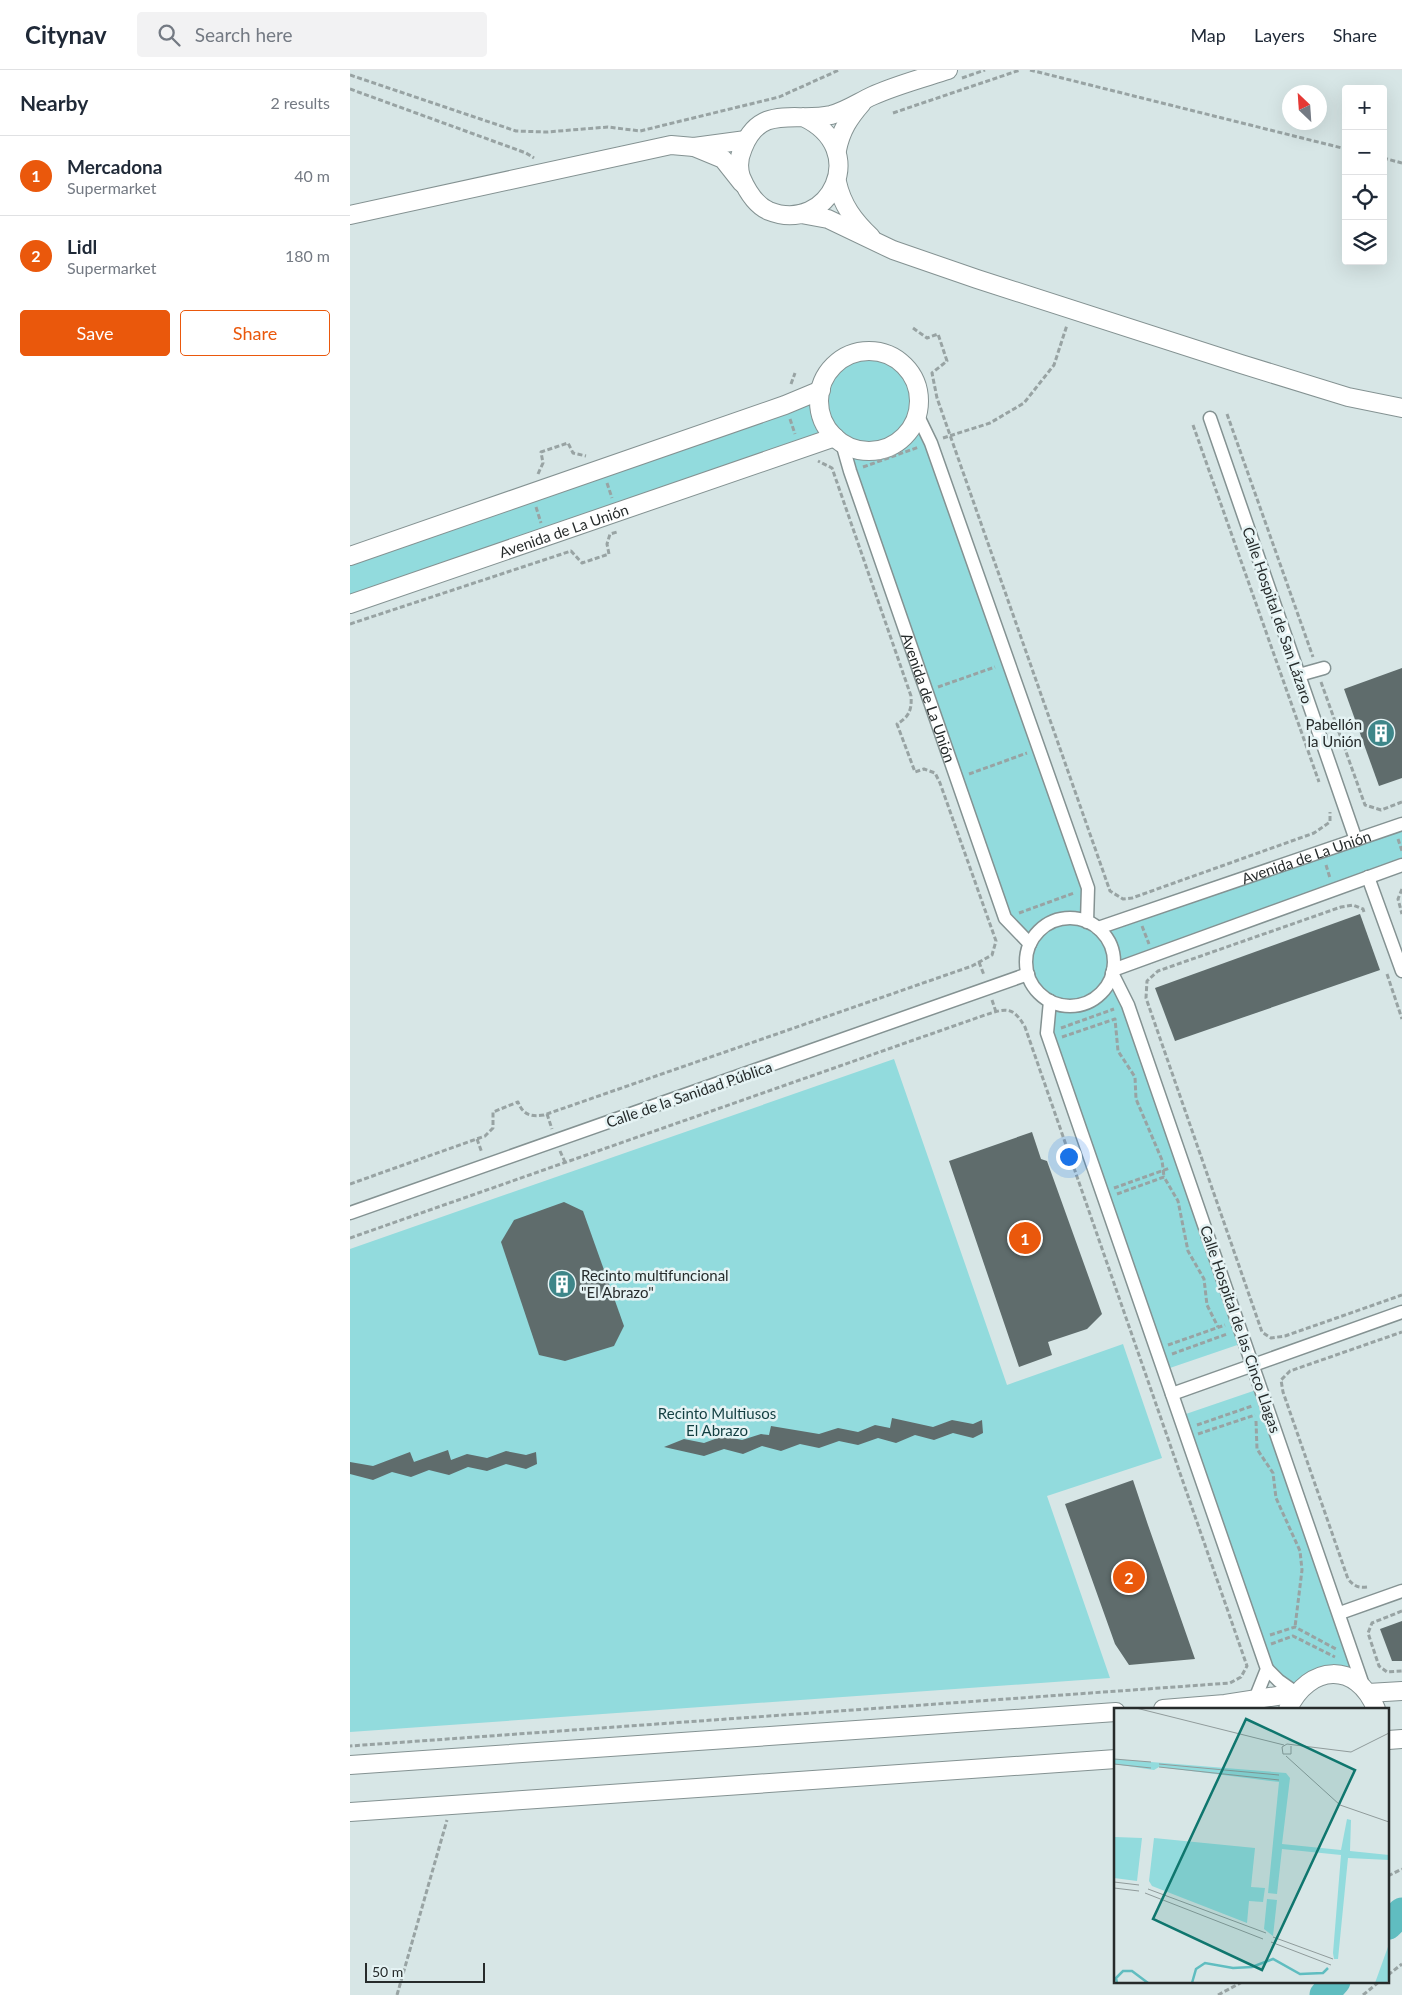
<!DOCTYPE html>
<html lang="en">
<head>
<meta charset="utf-8">
<style>
	body { margin:0; font-family:Lato,sans-serif; background:#f2f2f3; color:#1f2937 }
	.controls { position:absolute; right:15px; top:15px; display:grid; overflow:hidden; border-radius:5px; box-shadow:0 5px 20px #0002 }
	.controls button { width:45px; height:45px; display:grid; place-items:center; padding:0; border:0; border-bottom:1px solid #e0e1e3; background:#fff; color:#1f2937; font:25px sans-serif }
	.compass { position:absolute; left:932px; top:15px; width:45px; height:45px; border-radius:50%; background:#fff; box-shadow:0 5px 20px #0002; rotate:335deg }
	.scale { position:absolute; left:15px; bottom:12px; width:120px; box-sizing:border-box; padding-left:5px; border:2px solid #262b2b; border-top:0; font-size:14px; line-height:18px; white-space:nowrap; color:#262b2b; -webkit-text-stroke:4px #e5f3f4; paint-order:stroke }
	.you { position:absolute; left:718px; top:1086px; width:18px; height:18px; margin:-12px; border:4px solid #fff; border-radius:50%; background:#1a73e8; box-shadow:0 0 0 8px #1a73e833 }
	.badge { display:grid; place-items:center; width:32px; height:32px; border-radius:50%; background:#ea580c; color:#fff; font-size:16px; font-weight:700 }
	.pin { position:absolute; translate:-50% -50%; border:2px solid #fff; box-shadow:0 1px 5px #0006 }
	.list { margin:0; padding:0; list-style:none }
	h2 { display:flex; justify-content:space-between; align-items:center; height:65px; margin:0; padding:0 20px; font-size:21px }
	h2 small { font-size:16px; font-weight:400; color:#747a83 }
	.list li { display:grid; grid-template-columns:32px 1fr auto; gap:15px; align-items:center; box-sizing:border-box; height:80px; padding:0 20px; border-top:1px solid #e0e1e3 }
	.list b { display:block; font-size:19px; white-space:nowrap }
	.list p { margin:0; font-size:16px; white-space:nowrap; color:#747a83 }
	.list em { font-size:16px; font-style:normal; color:#747a83 }
	.actions { display:flex; gap:10px; padding:15px 20px }
	.actions a { flex:1; padding:11px 0; border:1px solid #ea580c; border-radius:5px; text-align:center; font-size:18px; color:#ea580c }
	.actions .main { background:#ea580c; color:#fff }
	.icon { flex:none; width:28px; height:28px; fill:none; stroke:currentColor; stroke-width:2; stroke-linecap:round; stroke-linejoin:round }
	.map { position:relative; flex:none; width:1052px; height:1925px; overflow:hidden }
	header { display:flex; align-items:center; gap:30px; box-sizing:border-box; height:70px; padding:0 25px; background:#fff; border-bottom:1px solid #e0e1e3 }
	header strong { font-size:24px }
	nav { display:flex; gap:28px; margin-inline-start:auto; font-size:18px }
	.search { width:350px; height:45px; background:#f2f2f3; display:flex; align-items:center; gap:12px; box-sizing:border-box; padding:0 18px; border-radius:5px; color:#747a83; font-size:19px }
	main { display:flex }
	aside { flex:1; background:#fff }
	.map>svg:first-child { display:block }
	.green { fill:#92dbdd }
	.lines { fill:none; stroke-linecap:round; stroke-linejoin:round }
	.river { stroke:#60bdc0; stroke-width:29 }
	.building { fill:#5f6c6c }
	.minor-casing { stroke:#849292; stroke-width:15 }
	.secondary-casing { stroke:#849292; stroke-width:20 }
	.path { stroke:#98a3a3; stroke-width:3; stroke-dasharray:5 2.5; stroke-linecap:butt }
	.minor { stroke:#fff; stroke-width:12 }
	.secondary { stroke:#fff; stroke-width:18 }
	.labels { text-anchor:middle; dominant-baseline:central; stroke-width:5; stroke-linejoin:round; paint-order:stroke }
	.street-label { font-size:15px; fill:#262b2b; stroke:#e5f3f4 }
	.poi-label { font-size:15px; fill:#262b2b; stroke:#e5f3f4; text-anchor:end }
	.park-label { font-size:15px; fill:#123e40; stroke:#e5f3f4 }
	.inset-river { fill:none; stroke:#60bdc0; stroke-width:2.5 }
	.inset-road { fill:none; stroke:#909b9b; stroke-width:1 }
	.view { fill:#0f766e; fill-opacity:0.15; stroke:#0f766e; stroke-width:2.5 }
	.inset-edge { fill:none; stroke:#262b2b; stroke-width:2.5 }
</style>
</head>
<body>
<header>
<strong>Citynav</strong>
<div class="search"><svg class="icon" aria-label="search" viewBox="0 0 24 24"><circle cx="10" cy="10" r="6"/><path d="M15 15l6 6"/></svg>Search here</div>
<nav><a>Map</a><a>Layers</a><a>Share</a></nav>
</header>
<main>
<aside>
<h2>Nearby<small>2 results</small></h2>
<ul class="list">
<li><span class="badge">1</span><div><b>Mercadona</b><p>Supermarket</p></div><em>40 m</em></li>
<li><span class="badge">2</span><div><b>Lidl</b><p>Supermarket</p></div><em>180 m</em></li>
</ul>
<div class="actions"><a class="main">Save</a><a>Share</a></div>
</aside>
<div class="map">
<svg width="1052" height="1925" viewBox="0 0 1052 1925">
	<rect width="100%" height="100%" fill="#d7e6e6"/>
	<g class="green">
		<path d="M519,281C556,288 571,306 567,344L738,818V852L748,858L1052,754V795L763,903L896,1272L814,1300L697,963L700,931C680,917 673,898 679,874L655,848L492,373L0,534V486L471,316C481,294 496,285 519,281Z"/>
		<polygon points="544,989 657,1315 773,1274 812,1388 697,1426 760,1608 0,1662 0,1179"/>
		<polygon points="912,1318 1014,1618 991,1605 946,1623 917,1599 830,1346"/>
	</g>
	<g class="lines">
		<g class="river">
			<polyline points="1038,1855 1052,1842"/>
			<polyline points="974,1925 986,1911"/>
		</g>
	</g>
	<g class="building">
		<polygon points="1052,598 1052,708 1029,716 994,619"/>
		<polygon points="1010,844 1030,900 825,971 805,918"/>
		<polygon points="682,1062 691,1089 697,1091 752,1244 737,1259 698,1272 702,1285 669,1297 599,1091"/>
		<polygon points="214,1132 233,1141 274,1256 264,1276 215,1291 189,1285 151,1172 164,1150"/>
		<polygon points="542,1348 583,1357 602,1350 623,1354 632,1350 633,1363 623,1368 603,1363 584,1370 565,1365 546,1373 528,1368 508,1375 489,1371 469,1378 450,1374 431,1381 412,1376 393,1384 374,1379 354,1386 314,1377 334,1369 354,1373 373,1366 392,1370 411,1364 419,1365 421,1356 469,1364 488,1358 508,1362 525,1355 540,1358"/>
		<polygon points="98,1380 101,1390 117,1384 137,1388 156,1381 176,1385 186,1382 187,1394 176,1399 156,1394 137,1401 118,1397 99,1405 79,1400 61,1407 42,1402 23,1410 0,1404 0,1392 23,1396 60,1382 64,1392 61,1393"/>
		<polygon points="783,1410 798,1455 845,1589 779,1595 765,1574 715,1434"/>
		<polygon points="1052,1551 1052,1591 1042,1591 1030,1559"/>
	</g>
	<g class="lines">
		<g class="minor-casing">
			<g id="minor">
				<polyline points="567,344 581,373 738,818 737,852"/>
				<polyline points="860,348 1006,770"/>
				<path id="s1" d="M492,373L500,401L655,848L680,874"/>
				<polyline points="949,605 974,598"/>
				<polyline points="1018,807 1052,901"/>
				<circle cx="720" cy="892" r="44"/>
				<path id="s2" d="M748,858L1052,754"/>
				<polyline points="763,900 1052,795"/>
				<polyline points="762,903 778,935 1014,1618"/>
				<polyline points="700,931 697,963 917,1599 905,1629"/>
				<polyline points="0,1143 678,904"/>
				<polyline points="822,1324 1052,1242"/>
				<polyline points="990,1543 1052,1521"/>
				<polyline points="917,1599 929,1611 946,1623"/>
			</g>
		</g>
		<g class="secondary-casing">
			<g id="secondary">
				<path d="M453,47C522,79 479,165 419,141C405,135 397,121 391,107C388,98 389,87 393,78C410,33 447,53 481,45C496,41 509,32 522,26C546,15 573,8 598,0"/>
				<polyline points="344,77 373,89 392,113"/>
				<path d="M487,80C491,60 499,48 512,33"/>
				<path d="M487,112C492,135 504,151 521,167"/>
				<polyline points="451,144 478,149 543,180 627,209 891,294 998,327 1052,338"/>
				<polyline points="0,145 321,75 344,77 396,70"/>
				<circle cx="519" cy="331" r="50"/>
				<polyline points="0,486 435,335 471,320"/>
				<path id="s3" d="M0,534L485,367"/>
				<polyline points="1018,1623 1052,1621"/>
				<polyline points="813,1639 875,1634 946,1623"/>
				<path d="M938,1639C959,1594 1007,1591 1026,1639"/>
				<polyline points="1038,1670 1052,1669"/>
				<polyline points="0,1695 766,1642"/>
				<polyline points="0,1742 766,1689"/>
			</g>
		</g>
		<g class="path">
			<polyline points="680,0 996,79"/>
			<polyline points="0,5 166,61 197,62 258,57 290,61 429,27 489,0"/>
			<polyline points="612,8 635,0"/>
			<polyline points="0,19 176,83 184,88"/>
			<polyline points="543,43 670,0"/>
			<polyline points="1033,88 1052,93"/>
			<polyline points="563,258 577,268 588,264 597,291 582,303 587,328 760,821 773,829 782,828 964,763 980,752 980,742"/>
			<polyline points="441,314 445,303"/>
			<polyline points="877,344 963,587"/>
			<polyline points="440,349 445,364"/>
			<polyline points="843,355 969,712"/>
			<polyline points="593,368 640,353 674,333 704,295 717,255"/>
			<polyline points="513,397 569,377"/>
			<polyline points="188,404 193,393 191,382 218,373 223,383 236,386"/>
			<polyline points="257,413 262,428"/>
			<polyline points="186,437 191,453"/>
			<polyline points="0,554 221,481 232,493 259,484 257,474 260,464 267,462"/>
			<polyline points="971,612 1015,735 1031,740 1052,732"/>
			<polyline points="588,617 645,597"/>
			<polyline points="619,704 677,683"/>
			<polyline points="1048,769 1052,781"/>
			<polyline points="976,795 980,808"/>
			<polyline points="1052,819 1048,829 1052,844"/>
			<polyline points="1014,842 1013,839 1003,835 991,837 808,901 797,911 796,928 912,1262 921,1268 935,1266 1052,1225"/>
			<polyline points="669,843 724,823"/>
			<polyline points="792,856 799,874"/>
			<polyline points="629,892 634,905"/>
			<polyline points="1037,904 1052,949"/>
			<polyline points="642,930 646,942"/>
			<polyline points="711,958 764,939"/>
			<polyline points="712,967 765,949 768,981 785,1007 786,1029 812,1090 814,1107"/>
			<polyline points="197,1044 202,1059"/>
			<polyline points="127,1069 132,1083"/>
			<polyline points="210,1081 215,1092"/>
			<path d="M0,1114L135,1066L143,1058V1042L168,1032C173,1045 181,1047 194,1045L622,896L642,885L646,871L590,713L585,703L574,699L565,702L547,654C559,647 562,640 561,626L482,398L468,391"/>
			<polyline points="764,1118 820,1098"/>
			<polyline points="767,1124 814,1107 828,1131 838,1181 854,1209 857,1235 868,1257"/>
			<path d="M0,1168L635,945C656,938 663,936 675,957L897,1596L891,1607L880,1613L0,1676"/>
			<polyline points="818,1275 875,1255"/>
			<polyline points="822,1284 877,1264"/>
			<polyline points="906,1351 907,1379 923,1403 926,1428 950,1481 952,1500 945,1557"/>
			<polyline points="847,1355 902,1336"/>
			<polyline points="848,1364 905,1345"/>
			<path d="M1017,1517C1008,1518 1004,1516 998,1509L933,1322L931,1310L940,1301L1052,1262"/>
			<polyline points="1052,1541 1022,1553 1018,1563 1029,1596 1037,1602 1052,1601"/>
			<polyline points="920,1565 945,1557 986,1579"/>
			<polyline points="921,1574 943,1566 985,1587"/>
			<polyline points="1038,1806 1052,1799"/>
			<polyline points="1038,1905 1052,1894"/>
			<polyline points="47,1925 97,1750"/>
			<polyline points="868,1925 894,1911"/>
			<polyline points="1013,1925 1030,1911"/>
		</g>
		<use href="#minor" class="minor"/>
		<use href="#secondary" class="secondary"/>
	</g>
	<defs>
		<g id="building-disc" transform="scale(1.4375)"><circle r="9.5" fill="#3e8689" stroke="#e5f3f4"/><path d="M-4-6H4V6H1V3H-1V6H-4ZM-2.5-4.3h1.7v1.8h-1.7ZM.8-4.3h1.7v1.8H.8ZM-2.5-1h1.7V.8h-1.7ZM.8-1h1.7V.8H.8Z" fill="#fff"/></g>
	</defs>
	<g fill-rule="evenodd">
		<use href="#building-disc" x="1031" y="663"/>
		<use href="#building-disc" x="212" y="1214"/>
	</g>
	<g class="labels">
		<g class="street-label">
			<text stroke="none"><textPath href="#s3" startOffset="226">Avenida de La Unión</textPath></text>
			<text transform="translate(928 545) rotate(71)">Calle Hospital de San Lázaro</text>
			<text stroke="none"><textPath href="#s1" startOffset="269">Avenida de La Unión</textPath></text>
			<text stroke="none"><textPath href="#s2" startOffset="220">Avenida de La Unión</textPath></text>
			<text transform="translate(339 1024) rotate(-19)">Calle de la Sanidad Pública</text>
			<text transform="translate(891 1259) rotate(71)">Calle Hospital de las Cinco Llagas</text>
		</g>
		<g class="poi-label">
			<text x="1012" y="654">Pabellón<tspan x="1012" dy="17">la Unión</tspan></text>
			<text x="231" y="1205" text-anchor="start">Recinto multifuncional<tspan x="231" dy="17">"El Abrazo"</tspan></text>
		</g>
		<g class="park-label">
			<text x="367" y="1343">Recinto Multiusos<tspan x="367" dy="17">El Abrazo</tspan></text>
		</g>
	</g>
	<g transform="translate(764 1638)">
		<rect width="275" height="275" fill="#d7e6e6"/>
		<path d="M0,51L172,65L176,70L168,136L227,142L233,111L237,112L236,143L275,147V152L234,150L224,251H220L219,245L227,147L168,141L163,186L154,185L165,74L45,59L40,62L0,56ZM1,129L28,130L23,173L0,170ZM40,130L141,140L137,179L151,180L149,194L135,193L133,215L38,178L35,173ZM153,191L163,192L159,228L150,221ZM275,236V271L272,275H261Z" fill="#92dbdd"/>
		<path class="inset-river" d="M3,275L2,270L9,263H18L34,275M78,275L82,261L91,255L119,260L138,259L159,251L186,266L209,265L214,260"/>
		<path class="inset-road" d="M22,0L170,37M177,38V46H169L168,39L173,36L237,44L275,25M172,48L226,97L275,114M0,51L37,54M0,56L37,60M45,56L165,67M45,59L165,72M0,174L25,177M0,180L25,183M34,181L152,225M31,185L149,231M159,229L219,251M157,234L217,257"/>
		<path class="view" d="M132,11L241,62L148,262L39,211Z"/>
		<rect width="275" height="275" class="inset-edge"/>
	</g>
</svg>
<div class="controls">
<button>+</button>
<button>−</button>
<button><svg class="icon" aria-label="locate" viewBox="0 0 24 24"><circle cx="12" cy="12" r="6"/><path d="M12 2v4M12 18v4M2 12h4M18 12h4"/></svg></button>
<button><svg class="icon" aria-label="layers" viewBox="0 0 24 24"><path d="M12 4l9 5-9 5-9-5zM3 14l9 5 9-5"/></svg></button>
</div>
<svg class="compass" viewBox="-18 -18 36 36"><path d="M0-13l5 13h-10z" fill="#e53935"/><path d="M0 13l5-13h-10z" fill="#747a83"/></svg>
<div class="scale">50 m</div>
<div class="you"></div>
<div class="pin badge" style="left:675px;top:1168px">1</div>
<div class="pin badge" style="left:779px;top:1507px">2</div>
</div>
</main>
</body>
</html>
